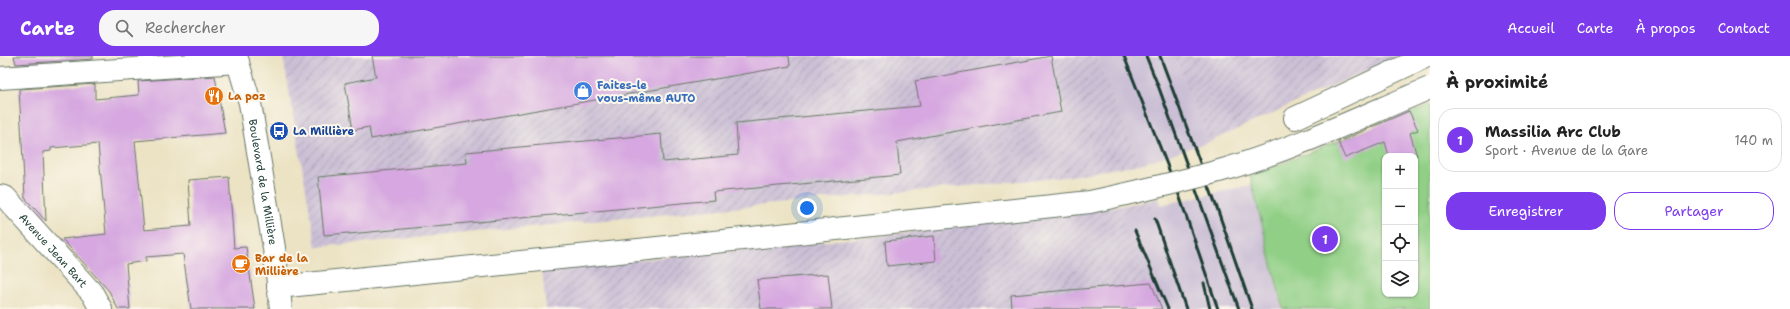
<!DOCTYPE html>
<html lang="fr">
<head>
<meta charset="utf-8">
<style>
	body { margin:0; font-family:"Shantell Sans",sans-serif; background:#f6f6f6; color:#222 }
	.controls { position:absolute; right:12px; bottom:12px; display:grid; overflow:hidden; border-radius:8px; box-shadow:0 1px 3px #0004 }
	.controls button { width:36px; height:36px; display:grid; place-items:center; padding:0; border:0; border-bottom:1px solid #e0e0e0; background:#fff; color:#222; font:20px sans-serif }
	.you { position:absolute; left:807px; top:152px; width:14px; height:14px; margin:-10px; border:3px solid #fff; border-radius:50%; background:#1a73e8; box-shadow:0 0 0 6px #1a73e833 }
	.badge { display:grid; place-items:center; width:26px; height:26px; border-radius:50%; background:#7c3aed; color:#fff; font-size:13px; font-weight:700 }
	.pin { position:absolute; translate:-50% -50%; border:2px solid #fff; box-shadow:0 1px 4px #0006 }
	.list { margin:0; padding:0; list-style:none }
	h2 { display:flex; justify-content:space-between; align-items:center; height:52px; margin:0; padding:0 16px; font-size:17px }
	h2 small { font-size:13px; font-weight:400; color:#767676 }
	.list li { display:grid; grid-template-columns:26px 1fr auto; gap:12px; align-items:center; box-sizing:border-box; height:64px; margin:0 8px 8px; padding:0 8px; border:1px solid #e0e0e0; border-radius:16px }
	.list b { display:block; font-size:15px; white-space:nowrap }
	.list p { margin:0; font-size:13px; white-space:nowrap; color:#767676 }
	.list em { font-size:13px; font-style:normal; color:#767676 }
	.actions { display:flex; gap:8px; padding:12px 16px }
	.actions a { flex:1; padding:9px 0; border:1px solid #7c3aed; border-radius:16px; text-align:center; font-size:14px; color:#7c3aed }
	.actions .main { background:#7c3aed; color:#fff }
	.icon { flex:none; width:22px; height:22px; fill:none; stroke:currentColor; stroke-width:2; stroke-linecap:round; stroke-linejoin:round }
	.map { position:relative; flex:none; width:1430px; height:253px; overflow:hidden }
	header { display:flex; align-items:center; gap:24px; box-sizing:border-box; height:56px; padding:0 20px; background:#7c3aed; color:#fff }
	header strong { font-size:19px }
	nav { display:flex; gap:22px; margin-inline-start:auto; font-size:14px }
	.search { width:280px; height:36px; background:#f6f6f6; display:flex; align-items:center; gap:10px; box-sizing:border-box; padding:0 14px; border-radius:16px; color:#767676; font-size:15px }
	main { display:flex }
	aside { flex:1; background:#fff }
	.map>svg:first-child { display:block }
	.industrial { fill:url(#industrial-furrows) }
	.railway { fill:#cbbfd5 }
	.park { fill:#90cf85; stroke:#58865c; fill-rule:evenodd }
	.building { fill:#d6a7e0 }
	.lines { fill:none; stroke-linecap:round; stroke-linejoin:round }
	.street-casing { stroke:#677766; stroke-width:24 }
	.secondary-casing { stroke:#677766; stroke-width:24 }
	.street { stroke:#fff; stroke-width:22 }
	.secondary { stroke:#fff; stroke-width:22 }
	.rail { stroke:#1f3d34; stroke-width:3 }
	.secondary-bridge-casing { stroke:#677766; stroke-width:24; stroke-linecap:butt }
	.secondary-bridge { stroke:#fff; stroke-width:22 }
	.labels { text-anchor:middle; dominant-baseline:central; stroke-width:4; stroke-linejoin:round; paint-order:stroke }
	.shop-label { font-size:11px; font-weight:bold; fill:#366cbe; stroke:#fbf7ec; text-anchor:start }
	.food-label { font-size:11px; font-weight:bold; fill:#c56008; stroke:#fbf7ec; text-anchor:start }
	.transit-label { font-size:11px; font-weight:bold; fill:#164399; stroke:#fbf7ec; text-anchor:start }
	.street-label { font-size:11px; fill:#1f3d34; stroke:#fbf7ec }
</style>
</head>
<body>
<header>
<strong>Carte</strong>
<div class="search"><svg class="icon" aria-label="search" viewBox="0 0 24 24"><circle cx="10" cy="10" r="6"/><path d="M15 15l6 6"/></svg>Rechercher</div>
<nav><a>Accueil</a><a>Carte</a><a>À propos</a><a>Contact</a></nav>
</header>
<main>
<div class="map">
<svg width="1430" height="253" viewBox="0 0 1430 253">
	<defs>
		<pattern id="industrial-furrows" width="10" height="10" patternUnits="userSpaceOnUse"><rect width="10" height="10" fill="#cbbfd5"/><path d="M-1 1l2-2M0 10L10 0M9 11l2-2" fill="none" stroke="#a49cae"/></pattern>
	</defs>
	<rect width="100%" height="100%" fill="#fbf7ec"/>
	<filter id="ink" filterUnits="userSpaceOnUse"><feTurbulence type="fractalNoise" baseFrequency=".025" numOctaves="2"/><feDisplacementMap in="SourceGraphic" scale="8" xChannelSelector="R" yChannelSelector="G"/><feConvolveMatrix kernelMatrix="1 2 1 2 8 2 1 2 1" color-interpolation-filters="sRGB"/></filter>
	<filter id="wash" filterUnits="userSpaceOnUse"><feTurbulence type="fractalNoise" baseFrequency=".012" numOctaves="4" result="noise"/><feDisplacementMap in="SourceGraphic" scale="16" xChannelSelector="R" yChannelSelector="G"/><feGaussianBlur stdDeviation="0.9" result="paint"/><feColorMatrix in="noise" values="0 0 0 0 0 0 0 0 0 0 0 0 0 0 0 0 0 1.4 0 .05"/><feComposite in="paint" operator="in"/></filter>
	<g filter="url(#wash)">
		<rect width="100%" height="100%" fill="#ece3c4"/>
		<g class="industrial">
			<polygon points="283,0 1096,0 1140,108 1065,121 316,191"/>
			<polygon points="1174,0 1398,0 1209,86"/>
			<polygon points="1158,142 1196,253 546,253 542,213 870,181 1120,150"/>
		</g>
		<g class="railway">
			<polygon points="1096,0 1174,0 1209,86 1140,108"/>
			<polygon points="1252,129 1282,253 1162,253 1120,158"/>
		</g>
		<path class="park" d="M1430,49V253H1283L1250,120ZM1385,100H1415V238H1385Z"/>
		<g id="blocks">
			<g class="building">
				<polygon points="14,0 93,0 93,3 16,8"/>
				<polygon points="372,0 789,0 790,10 371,83 369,71 353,74 345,27 376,21"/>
				<polygon points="1051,0 1061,56 897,86 900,119 713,136 714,144 349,178 349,177 324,179 318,121 467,107 466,96 661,78 663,106 738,99 736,67 920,50 915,25"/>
				<polygon points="215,20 225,77 135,85 144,174 191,170 188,124 229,121 234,192 246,191 255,253 191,253 183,198 146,201 146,205 126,208 130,253 118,253 109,235 62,183 106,178 98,88 51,92 51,95 43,96 46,165 25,142 19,33 95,28 95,43 139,39 138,25"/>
				<polygon points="1409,55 1418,74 1410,77 1417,100 1389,100 1385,86 1345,102 1338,86"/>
				<polygon points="934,180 936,205 887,210 885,185"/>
				<polygon points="828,218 832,253 761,253 757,224"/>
				<polygon points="1151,227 1162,253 1012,253 1011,239"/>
			</g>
		</g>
	</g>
	<g filter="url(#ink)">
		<use href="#blocks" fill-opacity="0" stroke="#677766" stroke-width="1"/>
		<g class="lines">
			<g class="street-casing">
				<g id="street">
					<polyline points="0,22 238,6"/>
					<polyline points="1295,62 1427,0"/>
					<path id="s1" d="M0,140L5,141L92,237L101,253"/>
				</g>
			</g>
			<g class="secondary-casing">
				<g id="secondary">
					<path id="s2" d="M236,0L250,47L274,192L281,253"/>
					<polyline points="278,231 648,193"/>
				</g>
			</g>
			<use href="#street" class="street"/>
			<use href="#secondary" class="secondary"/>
			<g class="rail">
				<polyline points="1124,0 1179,139 1218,253"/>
				<polyline points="1146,0 1159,32 1239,253"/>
				<polyline points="1160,0 1217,152 1252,253"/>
				<polyline points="1155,163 1186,253"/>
				<polyline points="1135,175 1168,253"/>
				<polyline points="1204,227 1210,253"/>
			</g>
			<g class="secondary-bridge-casing">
				<path id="secondary-bridge" d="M648,193L1090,146C1136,136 1181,126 1226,113C1296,92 1363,60 1430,32"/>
			</g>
			<use href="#secondary-bridge" class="secondary-bridge"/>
		</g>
	</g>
	<defs>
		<g id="shop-disc" transform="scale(1)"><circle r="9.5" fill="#3f7fe0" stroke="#fbf7ec"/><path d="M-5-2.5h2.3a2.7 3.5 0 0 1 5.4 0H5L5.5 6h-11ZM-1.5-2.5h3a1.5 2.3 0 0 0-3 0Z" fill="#fff"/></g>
		<g id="restaurant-disc" transform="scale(1)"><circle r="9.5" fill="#e8710a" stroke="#fbf7ec"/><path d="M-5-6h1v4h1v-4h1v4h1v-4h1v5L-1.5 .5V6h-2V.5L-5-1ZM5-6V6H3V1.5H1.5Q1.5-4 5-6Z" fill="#fff"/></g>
		<g id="bus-disc" transform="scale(1)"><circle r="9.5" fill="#1a4fb4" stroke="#fbf7ec"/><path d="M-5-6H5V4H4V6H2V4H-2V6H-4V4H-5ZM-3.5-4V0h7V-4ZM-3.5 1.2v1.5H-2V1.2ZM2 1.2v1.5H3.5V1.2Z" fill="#fff"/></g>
		<g id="cafe-disc" transform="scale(1)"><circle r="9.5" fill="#e8710a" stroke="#fbf7ec"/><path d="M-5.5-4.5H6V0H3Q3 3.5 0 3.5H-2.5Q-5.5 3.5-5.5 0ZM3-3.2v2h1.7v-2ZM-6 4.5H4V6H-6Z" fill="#fff"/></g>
	</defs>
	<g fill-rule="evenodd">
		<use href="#shop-disc" x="583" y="35"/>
		<use href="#restaurant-disc" x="214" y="40"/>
		<use href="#bus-disc" x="279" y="75"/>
		<use href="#cafe-disc" x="241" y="208"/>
	</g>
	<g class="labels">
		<g class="shop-label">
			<text x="597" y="29">Faites-le<tspan x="597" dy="13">vous-même AUTO</tspan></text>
		</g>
		<g class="food-label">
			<text x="228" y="40">La poz</text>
			<text x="255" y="202">Bar de la<tspan x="255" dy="13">Millière</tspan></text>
		</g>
		<g class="transit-label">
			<text x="293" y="75">La Millière</text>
		</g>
		<g class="street-label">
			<text stroke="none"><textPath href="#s2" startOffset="129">Boulevard de la Millière</textPath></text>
			<text stroke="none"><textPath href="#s1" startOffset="77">Avenue Jean Bart</textPath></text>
		</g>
	</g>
</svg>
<div class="controls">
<button>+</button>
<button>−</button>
<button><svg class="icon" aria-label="locate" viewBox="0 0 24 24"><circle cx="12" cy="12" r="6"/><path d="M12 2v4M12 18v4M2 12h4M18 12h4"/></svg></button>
<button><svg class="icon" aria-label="layers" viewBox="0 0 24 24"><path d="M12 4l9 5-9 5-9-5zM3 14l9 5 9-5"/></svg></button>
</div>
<div class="you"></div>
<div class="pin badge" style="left:1325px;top:183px">1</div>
</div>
<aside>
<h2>À proximité<small></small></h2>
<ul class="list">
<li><span class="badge">1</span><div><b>Massilia Arc Club</b><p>Sport · Avenue de la Gare</p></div><em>140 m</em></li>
</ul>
<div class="actions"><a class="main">Enregistrer</a><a>Partager</a></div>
</aside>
</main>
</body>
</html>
